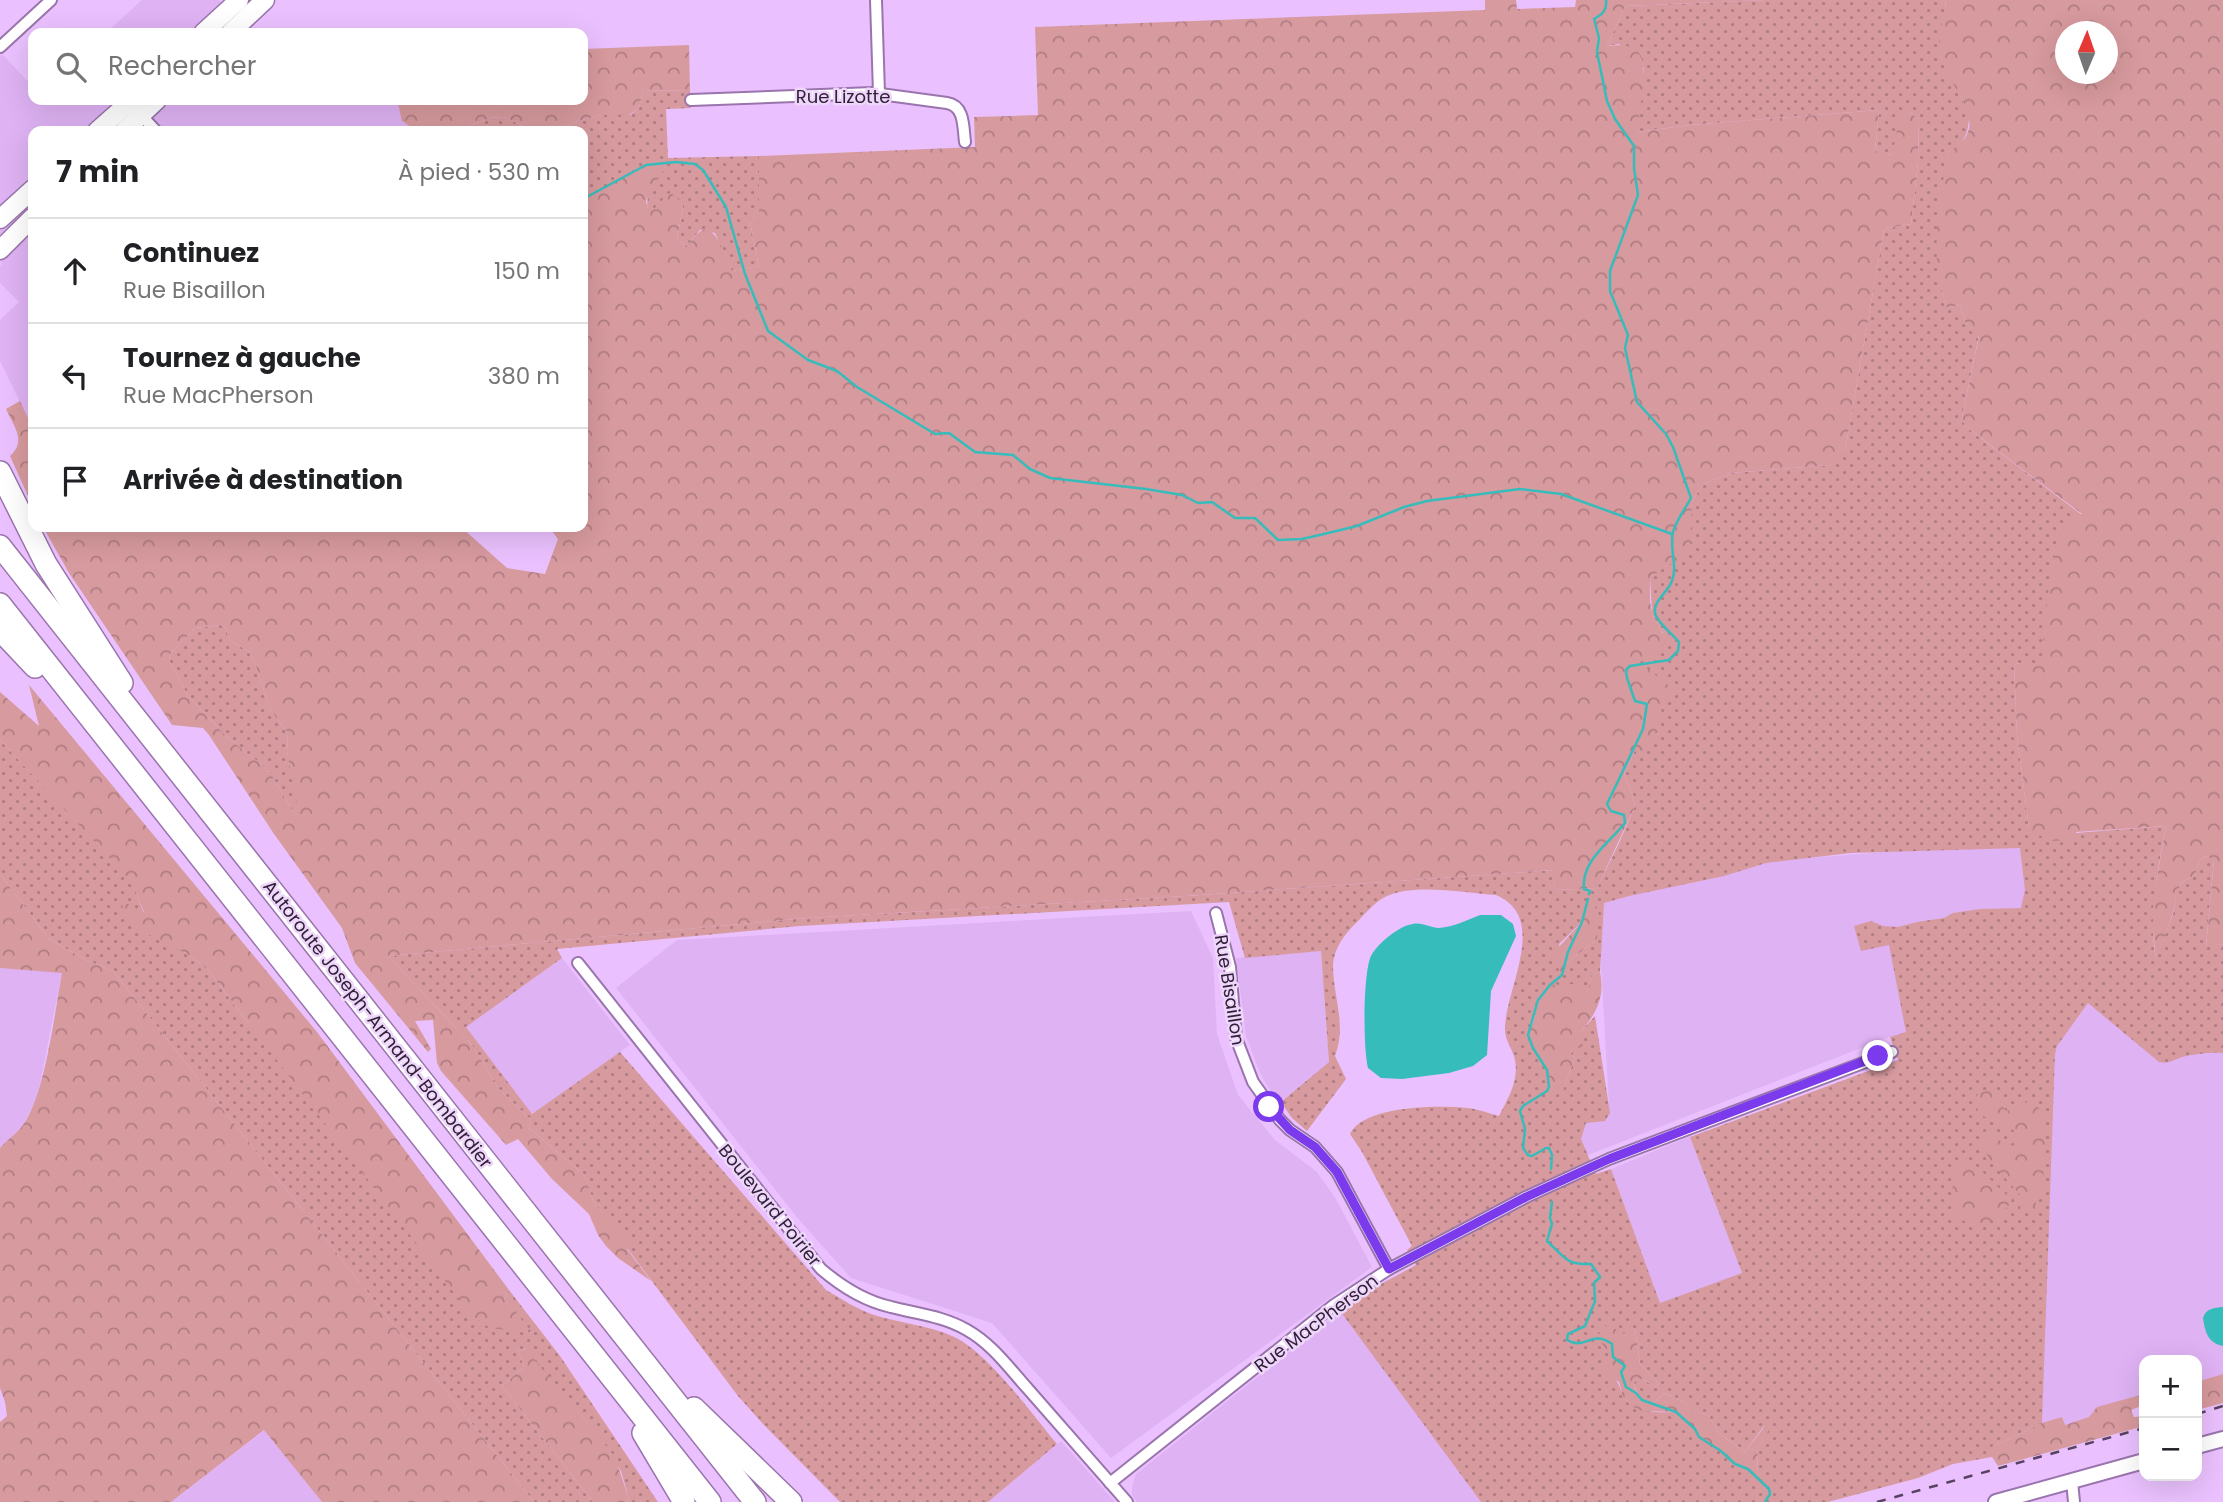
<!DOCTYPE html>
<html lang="fr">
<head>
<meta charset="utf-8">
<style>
	body { margin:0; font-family:Poppins,sans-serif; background:#f6f6f6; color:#202124 }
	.controls { position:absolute; right:21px; bottom:21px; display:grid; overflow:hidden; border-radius:14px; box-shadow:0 7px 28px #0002 }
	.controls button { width:63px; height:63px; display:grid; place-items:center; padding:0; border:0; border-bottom:2px solid #e0e0e0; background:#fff; color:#202124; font:35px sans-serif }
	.compass { position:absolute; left:2055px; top:21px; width:63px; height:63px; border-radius:50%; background:#fff; box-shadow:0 7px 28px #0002; rotate:2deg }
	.stop { position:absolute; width:21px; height:21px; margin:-16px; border:5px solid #7c3aed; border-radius:50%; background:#fff }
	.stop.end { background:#7c3aed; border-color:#fff; box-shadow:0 2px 7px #0008 }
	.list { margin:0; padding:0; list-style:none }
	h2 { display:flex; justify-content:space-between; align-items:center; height:91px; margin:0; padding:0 28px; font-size:30px }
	h2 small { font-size:23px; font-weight:400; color:#757577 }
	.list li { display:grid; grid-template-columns:46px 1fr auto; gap:21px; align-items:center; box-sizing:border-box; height:105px; padding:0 28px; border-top:2px solid #e0e0e0 }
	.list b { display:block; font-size:26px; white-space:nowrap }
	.list p { margin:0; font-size:23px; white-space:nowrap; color:#757577 }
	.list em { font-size:23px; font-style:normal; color:#757577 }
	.icon { flex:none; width:38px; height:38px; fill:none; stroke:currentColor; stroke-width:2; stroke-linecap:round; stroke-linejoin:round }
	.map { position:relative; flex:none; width:2223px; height:1502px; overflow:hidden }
	.search { position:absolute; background:#fff; box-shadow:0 7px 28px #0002; left:28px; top:28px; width:560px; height:77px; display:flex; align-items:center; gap:18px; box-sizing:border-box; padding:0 24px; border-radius:14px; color:#757577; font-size:26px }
	.panel { position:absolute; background:#fff; box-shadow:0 7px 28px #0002; left:28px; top:126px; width:560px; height:406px; border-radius:14px }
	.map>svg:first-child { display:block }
	.built { fill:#dfb2f3 }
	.grass { fill:url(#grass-dots); fill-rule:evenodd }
	.forest { fill:url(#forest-crowns); fill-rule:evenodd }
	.water { fill:#36bcbb }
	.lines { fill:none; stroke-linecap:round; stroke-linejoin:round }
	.stream { stroke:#36bcbb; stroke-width:2.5 }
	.minor-casing { stroke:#9a74ac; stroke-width:14 }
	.tertiary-casing { stroke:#9a74ac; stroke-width:18 }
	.primary-casing { stroke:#9a74ac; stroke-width:21 }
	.motorway-casing { stroke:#9a74ac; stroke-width:24 }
	.minor { stroke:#fff; stroke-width:10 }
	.tertiary { stroke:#fff; stroke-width:14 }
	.primary { stroke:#fff; stroke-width:18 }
	.motorway { stroke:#fff; stroke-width:21 }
	.rail { stroke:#584261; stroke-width:2.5; stroke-dasharray:9 9; stroke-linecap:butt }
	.route { stroke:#7c3aed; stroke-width:9 }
	.labels { text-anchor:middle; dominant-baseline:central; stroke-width:5; stroke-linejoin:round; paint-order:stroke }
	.street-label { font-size:18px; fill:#302037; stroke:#eed6fa }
</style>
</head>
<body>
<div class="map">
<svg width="2223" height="1502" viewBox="0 0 2223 1502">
	<defs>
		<pattern id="grass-dots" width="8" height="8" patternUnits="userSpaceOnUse" patternTransform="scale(1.75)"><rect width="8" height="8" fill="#d79a9e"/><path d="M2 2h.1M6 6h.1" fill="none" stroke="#af7d82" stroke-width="1.8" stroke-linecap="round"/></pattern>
		<pattern id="forest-crowns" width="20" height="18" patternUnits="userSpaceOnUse" patternTransform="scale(1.75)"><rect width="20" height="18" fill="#d79a9e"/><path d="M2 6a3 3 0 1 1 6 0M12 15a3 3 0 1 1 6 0" fill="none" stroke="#af7d82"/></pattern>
	</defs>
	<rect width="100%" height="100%" fill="#eac1fe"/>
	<g class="built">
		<polygon points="142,0 219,0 247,30 244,33 106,33"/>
		<polygon points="2,54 33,87 33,100 397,100 399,110 410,126 407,131 388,131 384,125 374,131 33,131 33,429 0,361 0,320 19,302 0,283 0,266 2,264 0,261 0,56"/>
		<polygon points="2022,841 2044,948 1935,1043 1889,1037 1583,1157 1576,1120 1609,1105 1596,875"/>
		<polygon points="1191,911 1213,958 1217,1034 1238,1095 1275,1140 1317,1172 1336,1199 1372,1267 1111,1458 992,1323 851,1278 800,1221 616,988 677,940"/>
		<polygon points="1321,951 1329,1062 1278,1104 1260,1073 1246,1036 1236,958"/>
		<polygon points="562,958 630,1045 532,1114 466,1027"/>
		<polygon points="0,968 62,972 40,1084 34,1104 23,1125 0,1148"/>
		<polygon points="2079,997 2223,1038 2223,1380 2197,1388 2197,1360 2144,1360 2144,1403 2025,1437 2050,1053"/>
		<polygon points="1691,1136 1742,1274 1660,1303 1611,1169"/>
		<polygon points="1340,1311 1481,1502 1137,1502 1132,1495 1132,1487 1136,1474"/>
		<polygon points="265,1430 322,1502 171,1502"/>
		<polygon points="1061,1441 1115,1502 988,1502"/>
	</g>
	<g class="grass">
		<path d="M1765,0H1946L1940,55L1970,115L1967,132L1960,146L1948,152C1942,204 1929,258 1947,308L1960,305L1965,322L1979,335L1962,417L1965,426L2082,515L2065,527L2045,627L2042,667L2014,663L2017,735L2029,828L2076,839L2075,833L2166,826C2158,870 2148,914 2156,959L2174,911L2176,893L2181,883L2195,875L2200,860L2207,856L2214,859L2206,946L2223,944V1053C2209,1052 2195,1054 2182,1057C2173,1060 2169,1064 2159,1062L2088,1003L2057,1046L2055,1054L2042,1423L1992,1447V1457L1953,1464L1918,1478L1828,1502H1481L1340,1311L1370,1290L1416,1265L1407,1250L1412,1246L1362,1152L1350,1134C1364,1105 1439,1105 1467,1108C1478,1109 1488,1113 1499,1116C1508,1098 1519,1081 1515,1060C1513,1049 1505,1042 1505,1029C1505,989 1550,918 1496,895C1465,893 1411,882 1383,898C1373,904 1364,915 1356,923C1344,935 1334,948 1333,965C1333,997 1347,1025 1335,1056L1346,1079L1307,1131L1292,1118L1281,1102L1329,1062L1321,951L1245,958L1229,902L800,926L557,949L562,958L466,1027L532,1114L620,1052L826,1290C842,1299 856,1309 874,1315C899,1323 928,1325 952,1336C987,1351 1032,1414 1057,1444L988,1502H840L763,1424L738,1396L627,1248L632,1245L593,1201L587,1181L584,1175L529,1128L531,1120L498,1088L472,1045L388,956L807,918L1186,896L1554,870L1555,890L1597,888L1619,843L1635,806L1632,794L1624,774L1635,750L1638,662L1663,633L1652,614L1650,577L1671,562L1690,517L1692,502L1701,487L1708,482L1732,473L1830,465L1845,451L1884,229L1911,224L1918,162L1919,120L1910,112L1893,155L1875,152L1879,110L1690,125L1637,132L1644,68L1619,44L1607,46L1625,6ZM2020,848L2025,890L2021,908L1980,909L1953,913L1944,918L1917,922L1898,927L1883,926L1871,921L1854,926L1861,951L1889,945L1906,1032L1890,1037L1898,1060L1690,1137L1742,1273L1660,1303L1611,1169L1596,1174L1581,1139L1586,1123L1605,1121L1610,1113L1595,1016L1581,1031L1577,1047L1572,1049L1571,1055L1575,1057L1563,1090L1549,1087L1547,1070L1533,1048L1528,1035L1535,1007L1572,984L1583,992L1587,991L1592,976L1600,972L1604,903L1629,896L1724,876L1766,863L1851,853ZM1588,900L1597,939L1565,964L1559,944L1582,922ZM1635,1329L1640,1364L1659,1384L1655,1387L1643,1379H1637L1634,1382C1636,1395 1641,1400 1653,1404L1664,1393L1686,1403L1688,1409L1708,1415L1719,1433L1745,1452L1764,1426L1769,1428L1758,1448L1757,1476L1748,1469L1735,1464L1721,1451L1699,1437L1695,1429L1676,1412C1659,1413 1631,1413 1623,1395C1619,1387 1619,1382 1612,1375L1613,1357L1621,1334Z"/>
		<path d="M690,90L691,108L666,109L668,158L759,156V212L750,222L759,266L732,271L715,233L700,230L686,246L677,239L683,206L648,211C644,194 656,181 665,167L645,165L583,199V131H554L575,122L601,115H630L639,108L643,91Z"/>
		<polygon points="504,117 534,131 456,131 490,118"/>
		<polygon points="220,625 225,627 230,640 249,652 254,661 271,711 288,733 287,752 299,810 293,812 272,775 262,765 227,737 188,696 169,660 170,654 195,628"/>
		<polygon points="0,740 132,881 144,914 162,940 189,955 208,970 246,1020 513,1330 532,1333 504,1299 509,1290 560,1356 658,1502 626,1502 629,1499 621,1471 584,1418 560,1394 526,1349 518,1350 524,1367 502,1386 593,1502 534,1502 113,971 86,960 49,939 0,874"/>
	</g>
	<g class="forest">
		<path d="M1485,0H1516L1517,9L1575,7L1576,0H1765L1625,6L1607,46C1617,45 1632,43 1639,53C1650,67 1638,113 1638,132L1690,125L1879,110L1875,151L1892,155L1901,111L1910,112L1919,120L1918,162L1911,224L1884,229L1845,451L1838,461L1830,465L1732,473L1708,482L1701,487L1692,502L1690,546L1685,555L1650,577C1650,588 1649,601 1652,612C1653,619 1660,625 1662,632C1670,652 1654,658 1639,662L1674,690L1661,707L1662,718L1646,752L1635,750L1624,774L1632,794L1635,806L1597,888L1555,890L1553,870L1186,896L807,918L388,956L472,1045L498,1088L531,1120L529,1128L584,1175L587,1181L593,1201L633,1245L627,1249L651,1281L618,1258L606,1246L598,1235L589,1214L552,1179L518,1139L506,1145L441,1071L437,1063L433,1020L415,1021L431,1049L428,1052L355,963L342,928L274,834L209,735L203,728L172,725L69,573L43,527H461L507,568L545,574L558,539L552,531L554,527H583V199L646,165L663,163L665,167L646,201L648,210H653L669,193C675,195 682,199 683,206L677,239L686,246C691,241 697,232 703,230C717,226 727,260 732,271L759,266L750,222L759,212V156L975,147L974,117L1038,115L1035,27L1485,10ZM220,625L225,627L230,640L249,652L254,661L271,711L288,733L287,752L298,810L293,812L272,775L262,765L227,737L188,696L169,660L170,654L195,628Z"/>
		<path d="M1946,0H2223V944L2206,947L2214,860L2207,856L2200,860L2195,875L2181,883L2176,894L2174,910L2156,961L2153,931V900L2166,826L2076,832V840L2048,841L2029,828L2017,735L2014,663L2042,666C2044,638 2049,546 2065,527C2069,522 2077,518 2082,514L1965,426L1962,417L1979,336L1965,322L1960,305L1947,308C1928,257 1939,205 1948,152C1998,125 1946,87 1940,54C1936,36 1945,17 1946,0ZM2066,32H2108V74H2066Z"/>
		<polygon points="689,45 690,90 643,91 639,108 629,115 601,115 575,122 554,131 534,131 504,117 490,118 456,131 407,131 409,126 402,121 397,100 583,100 583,49"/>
		<path d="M20,401L33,429V507L10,456C27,441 14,427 6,409Z"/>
		<polygon points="29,685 317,1032 509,1290 504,1299 533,1333 490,1328 471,1315 208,970 189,955 130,925 120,900 144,912 131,881 0,740 0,692 39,726"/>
		<path d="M0,874L49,939L86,960L113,971L534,1502H322L264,1430L171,1502H0V1422L7,1416L5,1402L0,1388V1148C7,1140 17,1133 23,1125C45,1095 55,1011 62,973L0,968Z"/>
		<path d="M1588,899C1604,908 1598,923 1597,939L1565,964L1562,975L1555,963V951L1582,922Z"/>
		<path d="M1600,972C1605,997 1597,1013 1581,1031L1583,1047L1572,1049L1571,1055L1575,1057L1563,1090L1554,1097L1547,1091C1556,1066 1527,1056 1529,1035C1529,1030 1533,1024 1534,1019C1537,1004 1539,996 1550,985L1573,984L1583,991H1587L1592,976Z"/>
		<path d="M1991,1088L2006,1111L2013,1110L2032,1099L2046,1118L2043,1184L2033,1211L2020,1214L2021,1196L1993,1164L1979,1143L1980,1137L1988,1129C1997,1138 2004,1148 2019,1145L2015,1131L1979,1114L1975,1101L1977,1095Z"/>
		<path d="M1956,1161L1962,1164L1972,1162L2012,1200C1996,1226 1983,1227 1954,1218L1951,1199Z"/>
		<path d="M1608,1324L1621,1333L1635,1329L1640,1364L1659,1384L1655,1387L1643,1379H1637L1634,1383C1636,1395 1641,1400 1653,1404L1664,1393L1686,1403L1689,1409L1708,1415L1719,1433L1745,1452L1765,1426L1770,1428L1758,1448L1757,1477L1748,1469L1735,1464L1721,1451L1699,1437L1695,1429L1676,1412L1642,1411L1633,1407L1623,1397L1619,1382L1607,1374L1603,1367L1613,1357L1596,1337Z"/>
		<polygon points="527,1349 560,1393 584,1418 615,1457 629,1499 626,1502 593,1502 502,1386 524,1367 518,1350"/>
		<polygon points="2223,1374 2223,1403 2197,1410 2197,1382"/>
		<polygon points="2144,1394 2144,1405 2131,1410 2134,1417 2144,1416 2144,1426 1998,1466 1992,1457 1992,1447 2042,1423 2062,1417 2065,1425 2089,1417 2097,1407"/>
	</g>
	<g class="water">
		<path d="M1480,915H1501L1513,924L1516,936L1491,991L1487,1055L1473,1066L1449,1073L1402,1079L1381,1078L1368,1068C1363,1048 1363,973 1371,956C1377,944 1400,925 1413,924C1422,922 1431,928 1439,928C1454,927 1467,920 1480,915Z"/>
		<path d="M2223,1307V1346C2208,1343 2205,1332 2203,1318C2206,1308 2214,1308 2223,1307Z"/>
	</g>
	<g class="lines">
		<g class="stream">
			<polyline points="583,199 646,165 676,162 695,164 703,170 726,207 745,274 768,331 808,360 837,371 857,387 935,434 949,433 975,452 1013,455 1030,469 1050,478 1146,489 1182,495 1198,503 1212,502 1235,518 1255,518 1278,540 1302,539 1324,534 1357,526 1404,507 1427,501 1520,489 1561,494 1672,534"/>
			<path d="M1589,894L1590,891L1584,889C1581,861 1609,843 1625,823L1624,815L1611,811L1607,804L1643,729L1647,704L1635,701L1627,678L1626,670L1630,666L1669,660L1678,651L1679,642C1673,635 1656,621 1655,613C1653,601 1668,592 1672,581C1678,566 1669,548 1673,532C1676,521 1685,509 1691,498L1673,447L1666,434L1637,402L1625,348L1628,335L1610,291V271L1638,195L1634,168V146L1615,119L1607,101L1597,52L1599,38L1594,19C1603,14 1607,10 1606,0"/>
			<polyline points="1551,1169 1552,1155 1549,1148 1546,1148 1532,1156 1528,1155 1523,1148 1525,1129 1520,1111 1523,1106 1547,1091 1549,1087 1547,1070 1533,1048 1528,1035 1538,1000 1550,985 1562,975 1568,952 1582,922 1588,899"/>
			<path d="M1552,1202L1550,1218L1552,1224L1547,1241C1564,1257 1566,1265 1591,1264L1600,1277L1594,1283L1595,1301L1585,1326L1568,1334L1567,1340C1586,1351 1591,1329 1612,1344L1613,1357L1625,1366L1621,1372L1626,1387L1636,1393L1642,1400L1676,1412L1695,1429L1699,1437L1721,1451L1735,1464L1748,1469L1769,1489L1770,1494L1765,1502"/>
		</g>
		<g class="minor-casing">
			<g id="minor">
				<polyline points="876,0 879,93"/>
				<polyline points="0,47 51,0"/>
				<path d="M691,100L873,93L947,103C965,106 963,127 965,142"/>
				<polyline points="141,115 156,131"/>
				<polyline points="1216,913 1230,967 1236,1038 1253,1082 1280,1120 1290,1130 1315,1147 1337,1172 1389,1269"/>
				<path d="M578,963L821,1269C842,1287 864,1301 891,1307C917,1314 943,1316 967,1330C992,1344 1009,1368 1028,1389C1061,1427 1094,1464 1127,1502"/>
				<polyline points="2072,1481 2074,1502"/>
				<polyline points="1110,1483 1334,1305 1389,1269 1526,1197 1609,1159 1892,1052"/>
			</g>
		</g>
		<g class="tertiary-casing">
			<g id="tertiary">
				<polyline points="2197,1446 2223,1439"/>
				<polyline points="1996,1502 2144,1461"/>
			</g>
		</g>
		<g class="primary-casing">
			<g id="primary">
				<polyline points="203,33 239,0"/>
				<polyline points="230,33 265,0"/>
				<polyline points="97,131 132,100"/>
				<polyline points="124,131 157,100"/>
				<polyline points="0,219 33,189"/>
				<polyline points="0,250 33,217"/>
			</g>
		</g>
		<g class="motorway-casing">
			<g id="motorway">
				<polyline points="0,472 46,564 122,683"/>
				<polyline points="0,546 755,1502"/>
				<polyline points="0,604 710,1502"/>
				<polyline points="0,630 35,667"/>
				<polyline points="694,1408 791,1502"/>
				<polyline points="643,1433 684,1502"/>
			</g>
		</g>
		<use href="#minor" class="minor"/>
		<use href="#tertiary" class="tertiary"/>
		<use href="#primary" class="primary"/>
		<use href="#motorway" class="motorway"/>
		<g class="rail">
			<polyline points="2197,1414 2223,1406"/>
			<polyline points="1877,1502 2144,1428"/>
		</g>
	</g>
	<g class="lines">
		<polyline class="route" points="1269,1107 1290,1130 1315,1147 1337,1172 1389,1269 1526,1197 1609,1159 1878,1056"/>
	</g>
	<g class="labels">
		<g class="street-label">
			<text x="843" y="96">Rue Lizotte</text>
			<text transform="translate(1230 990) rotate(81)">Rue Bisaillon</text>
			<text transform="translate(378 1024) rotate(52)">Autoroute Joseph-Armand-Bombardier</text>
			<text transform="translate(770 1205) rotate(51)">Boulevard Poirier</text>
			<text transform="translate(1316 1323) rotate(-37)">Rue MacPherson</text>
		</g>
	</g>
</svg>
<div class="controls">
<button>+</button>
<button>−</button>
</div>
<svg class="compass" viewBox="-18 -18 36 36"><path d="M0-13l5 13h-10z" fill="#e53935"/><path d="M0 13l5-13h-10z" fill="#757577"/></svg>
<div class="stop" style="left:1269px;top:1107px"></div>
<div class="stop end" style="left:1878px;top:1056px"></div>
<div class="search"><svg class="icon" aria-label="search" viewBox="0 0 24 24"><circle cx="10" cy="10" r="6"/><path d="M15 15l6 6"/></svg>Rechercher</div>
<section class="panel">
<h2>7 min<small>À pied · 530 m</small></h2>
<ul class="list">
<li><svg class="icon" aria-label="ahead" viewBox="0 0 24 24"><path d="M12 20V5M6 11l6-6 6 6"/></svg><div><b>Continuez</b><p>Rue Bisaillon</p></div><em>150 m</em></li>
<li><svg class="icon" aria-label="left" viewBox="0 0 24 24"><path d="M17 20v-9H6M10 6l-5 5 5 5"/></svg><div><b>Tournez à gauche</b><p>Rue MacPherson</p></div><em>380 m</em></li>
<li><svg class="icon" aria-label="arrive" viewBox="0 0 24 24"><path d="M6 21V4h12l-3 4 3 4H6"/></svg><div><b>Arrivée à destination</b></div></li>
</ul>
</section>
</div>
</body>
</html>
